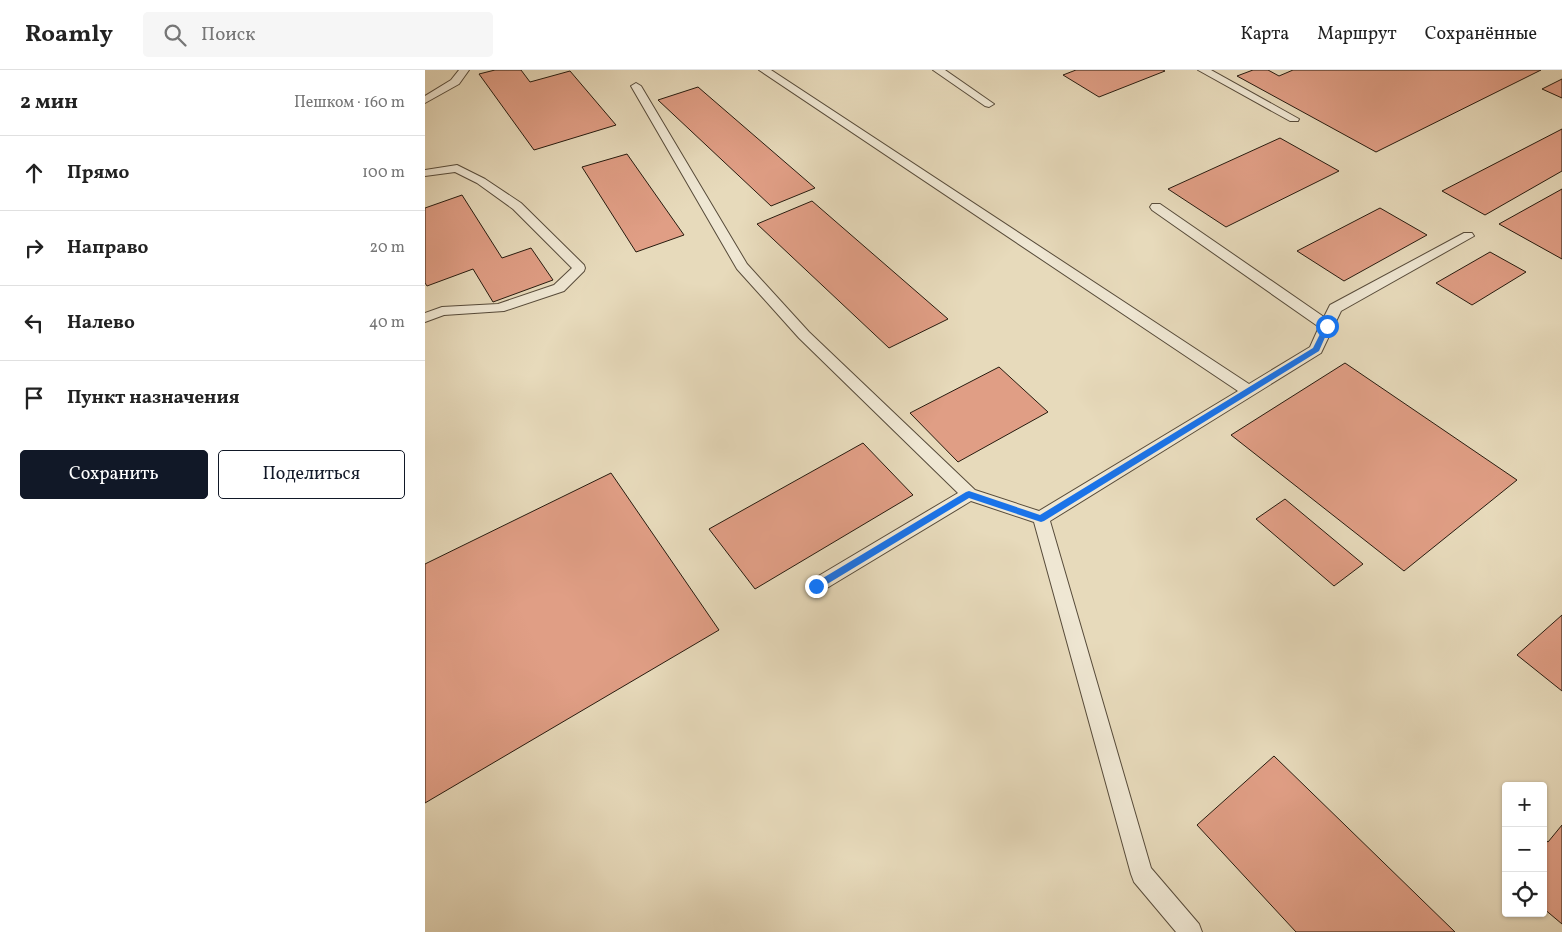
<!DOCTYPE html>
<html lang="ru">
<head>
<meta charset="utf-8">
<style>
	body { margin:0; font-family:Vollkorn,serif; background:#f6f6f6; color:#222 }
	.controls { position:absolute; right:15px; bottom:15px; display:grid; overflow:hidden; border-radius:5px; box-shadow:0 1px 4px #0004 }
	.controls button { width:45px; height:45px; display:grid; place-items:center; padding:0; border:0; border-bottom:1px solid #e0e0e0; background:#fff; color:#222; font:25px sans-serif }
	.stop { position:absolute; width:15px; height:15px; margin:-11px; border:4px solid #1a73e8; border-radius:50%; background:#fff }
	.stop.end { background:#1a73e8; border-color:#fff; box-shadow:0 1px 5px #0008 }
	.list { margin:0; padding:0; list-style:none }
	h2 { display:flex; justify-content:space-between; align-items:center; height:65px; margin:0; padding:0 20px; font-size:21px }
	h2 small { font-size:16px; font-weight:400; color:#767676 }
	.list li { display:grid; grid-template-columns:32px 1fr auto; gap:15px; align-items:center; box-sizing:border-box; height:75px; padding:0 20px; border-top:1px solid #e0e0e0 }
	.list b { display:block; font-size:19px; white-space:nowrap }
	.list em { font-size:16px; font-style:normal; color:#767676 }
	.actions { display:flex; gap:10px; padding:15px 20px }
	.actions a { flex:1; padding:11px 0; border:1px solid #111827; border-radius:5px; text-align:center; font-size:18px; color:#111827 }
	.actions .main { background:#111827; color:#fff }
	.icon { flex:none; width:28px; height:28px; fill:none; stroke:currentColor; stroke-width:2; stroke-linecap:round; stroke-linejoin:round }
	.map { position:relative; flex:none; width:1137px; height:862px; overflow:hidden }
	header { display:flex; align-items:center; gap:30px; box-sizing:border-box; height:70px; padding:0 25px; background:#fff; border-bottom:1px solid #e0e0e0 }
	header strong { font-size:24px }
	nav { display:flex; gap:28px; margin-inline-start:auto; font-size:18px }
	.search { width:350px; height:45px; background:#f6f6f6; display:flex; align-items:center; gap:12px; box-sizing:border-box; padding:0 18px; border-radius:5px; color:#767676; font-size:19px }
	main { display:flex }
	aside { flex:1; background:#fff }
	.map>svg:first-child { display:block }
	.building { fill:#e09e85; stroke:#271b0f }
	.lines { fill:none; stroke-linecap:round; stroke-linejoin:round }
	.service-casing { stroke:#574b3a; stroke-width:2 }
	.service { fill:#efe7d3; fill-rule:evenodd }
	.route { fill:#1a73e8 }
</style>
</head>
<body>
<header>
<strong>Roamly</strong>
<div class="search"><svg class="icon" aria-label="search" viewBox="0 0 24 24"><circle cx="10" cy="10" r="6"/><path d="M15 15l6 6"/></svg>Поиск</div>
<nav><a>Карта</a><a>Маршрут</a><a>Сохранённые</a></nav>
</header>
<main>
<aside>
<h2>2 мин<small>Пешком · 160 m</small></h2>
<ul class="list">
<li><svg class="icon" aria-label="ahead" viewBox="0 0 24 24"><path d="M12 20V5M6 11l6-6 6 6"/></svg><div><b>Прямо</b></div><em>100 m</em></li>
<li><svg class="icon" aria-label="right" viewBox="0 0 24 24"><path d="M7 20v-9h11M14 6l5 5-5 5"/></svg><div><b>Направо</b></div><em>20 m</em></li>
<li><svg class="icon" aria-label="left" viewBox="0 0 24 24"><path d="M17 20v-9H6M10 6l-5 5 5 5"/></svg><div><b>Налево</b></div><em>40 m</em></li>
<li><svg class="icon" aria-label="arrive" viewBox="0 0 24 24"><path d="M6 21V4h12l-3 4 3 4H6"/></svg><div><b>Пункт назначения</b></div></li>
</ul>
<div class="actions"><a class="main">Сохранить</a><a>Поделиться</a></div>
</aside>
<div class="map">
<svg width="1137" height="862" viewBox="0 0 1137 862">
	<rect width="100%" height="100%" fill="#e7dabb"/>
	<filter id="stains"><feTurbulence type="fractalNoise" baseFrequency=".004" numOctaves="4"/><feColorMatrix values="0 0 0 0 .2 0 0 0 0 .09 0 0 0 0 .02 0 0 0 .5 -.17"/></filter>
	<radialGradient id="worn" r=".72"><stop offset=".6" stop-color="#630" stop-opacity="0"/><stop offset="1" stop-color="#630" stop-opacity=".3"/></radialGradient>
	<g class="building">
		<polygon points="70,0 96,0 105,12 145,1 191,55 109,80 54,4"/>
		<polygon points="651,0 738,0 740,1 674,27 638,5"/>
		<polygon points="828,0 843,0 854,6 868,0 1116,0 951,82 812,6"/>
		<polygon points="1137,9 1137,28 1117,19"/>
		<polygon points="273,17 390,118 346,136 233,30"/>
		<polygon points="1137,59 1137,101 1060,145 1017,121"/>
		<polygon points="855,68 914,101 801,157 743,119"/>
		<polygon points="202,84 259,165 211,182 157,97"/>
		<polygon points="1137,119 1137,189 1074,154"/>
		<polygon points="37,125 77,188 106,178 128,210 68,232 48,199 2,216 0,213 0,138"/>
		<polygon points="387,131 523,249 464,278 332,154"/>
		<polygon points="955,138 1002,165 919,211 872,181"/>
		<polygon points="1065,182 1101,202 1047,235 1011,213"/>
		<polygon points="920,293 1092,410 979,501 806,365"/>
		<polygon points="574,297 623,342 533,392 485,343"/>
		<polygon points="438,373 488,425 330,519 284,459"/>
		<polygon points="186,403 294,560 0,733 0,494"/>
		<polygon points="860,429 938,494 909,516 831,449"/>
		<polygon points="1137,545 1137,621 1092,585"/>
		<polygon points="849,686 1030,862 871,862 772,755"/>
		<polygon points="1137,755 1137,854 1118,838 1118,768 1123,772"/>
	</g>
	<g class="lines">
		<g class="service-casing">
			<g id="service">
				<polygon points="34,0 44,0 34,14 0,33 0,26 26,10"/>
				<polygon points="334,0 346,0 824,314 885,277 894,257 727,140 725,137 727,134 735,134 899,247 905,235 1039,163 1047,163 1049,166 916,241 896,283 625,451 726,798 774,854 777,862 751,862 709,812 706,804 609,452 546,431 397,521 391,523 385,521 382,516 385,511 533,423 374,268 312,199 206,16 211,13 216,16 322,194 384,262 550,420 614,441 813,321"/>
				<polygon points="508,0 520,0 569,34 564,37 560,36"/>
				<polygon points="773,0 786,0 874,49 873,51 865,51"/>
				<polygon points="32,95 60,109 96,133 159,195 160,198 159,201 139,221 79,241 19,245 0,252 0,243 17,237 73,234 129,215 147,198 88,139 52,113 30,102 0,106 0,100"/>
			</g>
		</g>
		<use href="#service" class="service"/>
	</g>
	<polygon class="route" points="900,254 905,256 894,281 619,451 616,452 544,428 394,519 388,519 388,514 541,422 544,421 615,445 888,278"/>
	<rect width="100%" height="100%" filter="url(#stains)"/>
	<rect width="100%" height="100%" fill="url(#worn)"/>
</svg>
<div class="controls">
<button>+</button>
<button>−</button>
<button><svg class="icon" aria-label="locate" viewBox="0 0 24 24"><circle cx="12" cy="12" r="6"/><path d="M12 2v4M12 18v4M2 12h4M18 12h4"/></svg></button>
</div>
<div class="stop" style="left:902px;top:256px"></div>
<div class="stop end" style="left:391px;top:516px"></div>
</div>
</main>
</body>
</html>
